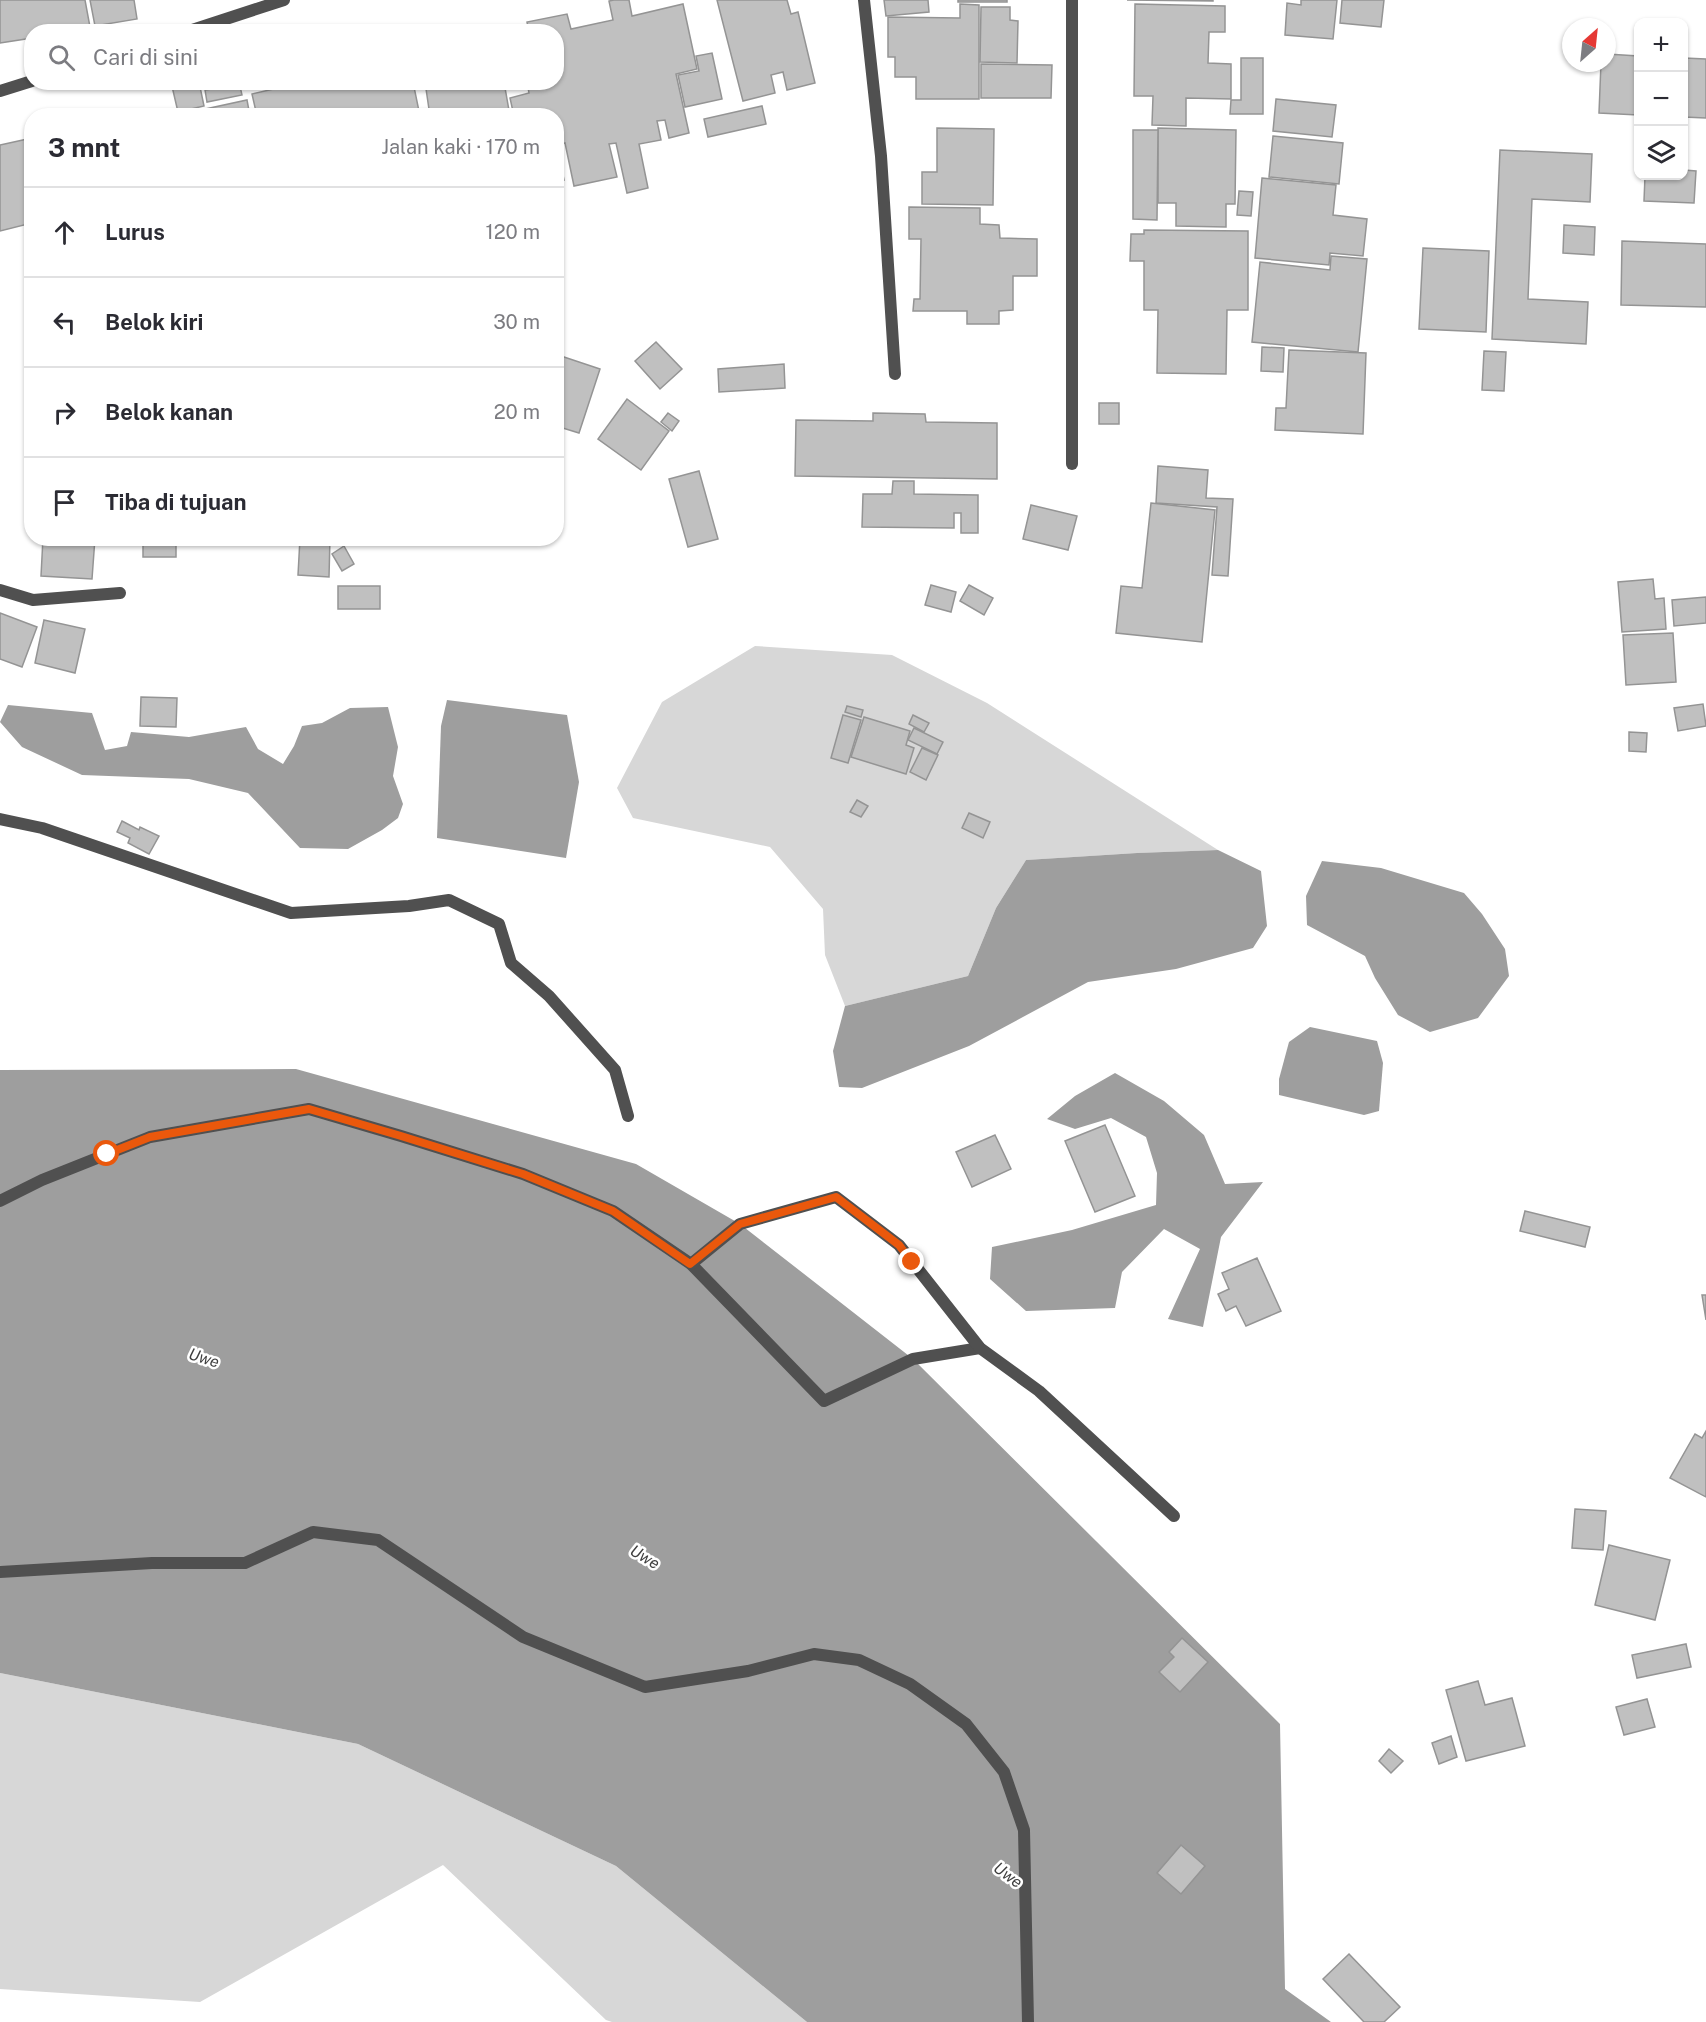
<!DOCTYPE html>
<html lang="id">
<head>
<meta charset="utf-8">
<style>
	body { margin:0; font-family:"Public Sans",sans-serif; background:#f7f7f7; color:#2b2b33 }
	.controls { position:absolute; right:18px; top:18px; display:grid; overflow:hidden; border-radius:12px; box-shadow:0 2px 4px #0004 }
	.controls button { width:54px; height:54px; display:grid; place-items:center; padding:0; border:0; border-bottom:2px solid #e1e1e2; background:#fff; color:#2b2b33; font:30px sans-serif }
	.compass { position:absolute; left:1562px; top:18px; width:54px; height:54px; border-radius:50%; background:#fff; box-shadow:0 2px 4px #0004; rotate:27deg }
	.stop { position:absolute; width:18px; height:18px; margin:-14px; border:4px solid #ea580c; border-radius:50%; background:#fff }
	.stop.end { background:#ea580c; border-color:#fff; box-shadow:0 2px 6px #0008 }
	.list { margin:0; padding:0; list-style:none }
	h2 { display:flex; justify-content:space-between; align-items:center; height:78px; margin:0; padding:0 24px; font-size:26px }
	h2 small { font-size:20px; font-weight:400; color:#7c7c81 }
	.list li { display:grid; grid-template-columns:39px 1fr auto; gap:18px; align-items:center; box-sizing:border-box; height:90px; padding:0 24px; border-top:2px solid #e1e1e2 }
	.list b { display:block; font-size:22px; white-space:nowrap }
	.list em { font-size:20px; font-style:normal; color:#7c7c81 }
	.icon { flex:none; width:33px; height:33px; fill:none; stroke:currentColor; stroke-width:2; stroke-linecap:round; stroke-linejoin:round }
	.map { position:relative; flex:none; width:1706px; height:2022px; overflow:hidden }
	.search { position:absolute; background:#fff; box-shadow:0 2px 4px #0004; left:24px; top:24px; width:540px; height:66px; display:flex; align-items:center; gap:15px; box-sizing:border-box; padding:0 21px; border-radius:24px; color:#7c7c81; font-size:22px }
	.panel { position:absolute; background:#fff; box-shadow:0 2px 4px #0004; left:24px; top:108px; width:540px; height:438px; border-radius:24px }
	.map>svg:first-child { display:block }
	.green { fill:#d7d7d7 }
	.water { fill:#9e9e9e }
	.building { fill:#c0c0c0; stroke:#949494; stroke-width:1.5 }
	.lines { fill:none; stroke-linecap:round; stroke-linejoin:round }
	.service { stroke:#505050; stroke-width:12 }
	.minor { stroke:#505050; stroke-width:12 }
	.route { stroke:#ea580c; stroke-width:8 }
	.labels { text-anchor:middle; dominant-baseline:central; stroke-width:5; stroke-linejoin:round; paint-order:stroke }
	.water-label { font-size:16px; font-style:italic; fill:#3f3f3f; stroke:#fff }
</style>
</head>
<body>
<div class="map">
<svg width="1706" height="2022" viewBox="0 0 1706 2022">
	<rect width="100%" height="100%" fill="#fff"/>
	<g class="green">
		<polygon points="755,646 892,655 987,703 1218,850 1137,853 1026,860 996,908 968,976 845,1006 825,955 823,909 770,847 633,818 617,788 662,702"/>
		<polygon points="0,1673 358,1744 616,1866 807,2022 612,2022 606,2020 443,1865 200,2002 0,1989"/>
	</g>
	<g class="water">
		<polygon points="447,700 567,715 579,782 566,858 437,838 441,726"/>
		<polygon points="8,705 92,713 105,750 127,746 131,732 189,737 246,727 258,749 283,764 294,746 302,726 322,723 350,708 388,707 398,747 393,776 403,804 398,818 382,830 348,849 300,848 248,793 189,779 82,775 22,747 0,722"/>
		<polygon points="1218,850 1261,871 1267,926 1253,948 1176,969 1088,982 969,1046 862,1088 839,1087 833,1051 845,1006 968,976 996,908 1026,860 1137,853"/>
		<polygon points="1322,861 1381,868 1464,893 1482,914 1505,949 1509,976 1478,1018 1430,1032 1398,1015 1375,978 1365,956 1307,925 1306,896"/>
		<polygon points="1310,1027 1377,1041 1383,1063 1379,1111 1364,1115 1279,1095 1279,1079 1289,1042"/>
		<polygon points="296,1069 636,1164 740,1224 913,1359 1280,1724 1285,1989 1331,2022 807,2022 616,1866 358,1744 0,1673 0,1070"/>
		<polygon points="1115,1073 1164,1101 1204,1135 1225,1184 1263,1182 1221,1237 1203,1327 1168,1319 1200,1249 1164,1229 1122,1272 1115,1308 1026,1311 990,1279 992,1247 1072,1230 1156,1205 1157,1173 1146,1137 1111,1118 1075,1129 1047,1119 1075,1096"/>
	</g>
	<g class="building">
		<polygon points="0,0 85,0 90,27 66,32 32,32 32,38 0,43"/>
		<polygon points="90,0 134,0 137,19 95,26"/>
		<polygon points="614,0 629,0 632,16 683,4 697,69 676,74 689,133 669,138 665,120 657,121 661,140 639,144 648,188 627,193 616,143 609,144 617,177 574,186 565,143 557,145 564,180 556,181 556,116 514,116 510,98 529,93 527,82 556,82 556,32 529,32 527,22 567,14 571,29 613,20 609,1"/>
		<polygon points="717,0 787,0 791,14 798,12 815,83 787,90 783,72 771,75 775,93 743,101"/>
		<polygon points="884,0 928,0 929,12 886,16"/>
		<rect x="958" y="0" width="49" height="2"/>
		<polygon points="1127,0 1213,0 1213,1"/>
		<polygon points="1301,0 1337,0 1333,39 1285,35 1287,3 1301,5"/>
		<polygon points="1342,0 1384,0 1381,27 1340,23"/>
		<polygon points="960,4 979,5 979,99 916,99 916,77 895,77 895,57 888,57 888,17 960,18"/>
		<polygon points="1135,4 1225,6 1225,32 1209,32 1208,63 1231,64 1231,99 1186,98 1186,126 1152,125 1153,96 1134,96"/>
		<polygon points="981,7 1010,7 1010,20 1018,21 1017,63 980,62"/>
		<polygon points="495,26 496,32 459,32"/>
		<polygon points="712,53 722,99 685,107 678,75 699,71 696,56"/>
		<polygon points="1607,54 1638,56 1638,115 1599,113 1601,63 1607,63"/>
		<polygon points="1241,58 1263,58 1263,114 1230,114 1231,100 1241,100"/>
		<polygon points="1684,58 1706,59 1706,118 1684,117"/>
		<polygon points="981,64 1052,65 1051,98 981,98"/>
		<polygon points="171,82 199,82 204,106 178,112"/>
		<polygon points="217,82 239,82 242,95 207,102 205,90 218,88"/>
		<polygon points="304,82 413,82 420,116 257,116 252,94"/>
		<polygon points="425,82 504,82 510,116 430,116"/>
		<polygon points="1276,99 1336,105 1332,137 1273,131"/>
		<polygon points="247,100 250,116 173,116"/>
		<polygon points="762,106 766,124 708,137 704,119"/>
		<polygon points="937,128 994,129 993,205 922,204 922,172 937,172"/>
		<polygon points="1158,128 1236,130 1235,204 1226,204 1226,227 1176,226 1176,203 1158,203"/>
		<polygon points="1133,130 1158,130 1157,220 1133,219"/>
		<polygon points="1273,136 1343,143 1339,184 1269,177"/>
		<polygon points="32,138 32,223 0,231 0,145"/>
		<polygon points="1500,150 1592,154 1590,202 1532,199 1528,299 1588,302 1586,344 1492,339"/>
		<polygon points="1684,170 1696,171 1694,203 1644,201 1645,176 1684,176"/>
		<polygon points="1262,178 1336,185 1333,215 1367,219 1363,256 1330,253 1329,265 1255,258"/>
		<polygon points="1239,191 1253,192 1251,216 1237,215"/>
		<polygon points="909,207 980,208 980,224 999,225 1000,238 1037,239 1037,276 1013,276 1013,310 999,311 999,324 967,324 967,311 913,311 914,299 920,299 921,239 909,239"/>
		<polygon points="1564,225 1595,227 1594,255 1563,253"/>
		<polygon points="1144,230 1248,231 1248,310 1227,310 1226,374 1157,373 1158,310 1144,310 1144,261 1130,261 1131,234 1144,234"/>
		<polygon points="1622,241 1706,244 1706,307 1621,305"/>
		<polygon points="1423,248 1489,251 1486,332 1419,329"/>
		<polygon points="1331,256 1367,259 1358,352 1252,342 1260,262 1330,270"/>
		<polygon points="32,303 32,319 27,317"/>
		<polygon points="656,342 682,369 660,389 635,361"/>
		<polygon points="1262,347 1284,348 1283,372 1261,371"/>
		<polygon points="1289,350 1366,353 1363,434 1275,430 1276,408 1286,408"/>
		<polygon points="1484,351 1506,352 1504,391 1482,390"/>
		<polygon points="558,355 600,369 579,433 556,426 556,361"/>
		<polygon points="784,364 785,388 719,392 718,369"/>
		<polygon points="627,399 669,431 641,470 598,439"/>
		<rect x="1099" y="403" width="20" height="21"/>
		<polygon points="668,413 679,421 672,431 661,422"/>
		<polygon points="873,413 925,414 926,422 997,423 997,479 795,476 796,420 873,421"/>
		<polygon points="1158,466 1208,470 1206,498 1233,499 1228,576 1212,575 1217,507 1156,503"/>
		<polygon points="699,471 718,539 688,547 669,479"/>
		<polygon points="893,481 914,481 914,494 978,495 978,533 961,533 961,513 954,513 954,528 862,527 863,494 892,494"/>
		<polygon points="1151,503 1215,510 1202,642 1116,633 1121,586 1142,588"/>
		<polygon points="1031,505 1077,516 1068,550 1023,539"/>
		<polygon points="43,538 95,538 92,579 41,576"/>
		<rect x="143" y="538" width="33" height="19"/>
		<polygon points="300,538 330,538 329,577 298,575"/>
		<polygon points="344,546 354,564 342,571 332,554"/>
		<polygon points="1653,579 1655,599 1664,598 1666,629 1622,632 1618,582"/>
		<polygon points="931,585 956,592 951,612 925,605"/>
		<polygon points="969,585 993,598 984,615 960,601"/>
		<rect x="338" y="586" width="42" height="23"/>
		<polygon points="1706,597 1706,623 1674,626 1672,600"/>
		<polygon points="0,613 37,627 22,667 0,659"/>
		<polygon points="44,620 85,629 75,673 35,663"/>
		<polygon points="1673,633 1676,682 1626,685 1623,635"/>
		<polygon points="141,697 177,698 176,727 140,726"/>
		<polygon points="1703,704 1706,726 1678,731 1674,708"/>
		<polygon points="847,706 863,710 861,717 845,712"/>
		<polygon points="843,715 861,720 848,763 831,758"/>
		<polygon points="913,715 929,723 924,732 909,724"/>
		<polygon points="864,717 910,731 906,745 914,748 906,774 851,757"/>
		<polygon points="914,728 943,742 937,754 908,740"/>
		<polygon points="1629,732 1647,733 1646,752 1629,751"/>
		<polygon points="922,748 938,755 926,780 910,772"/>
		<polygon points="857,800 868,806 861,817 850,812"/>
		<polygon points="969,813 990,822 983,838 962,828"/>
		<polygon points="122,821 139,830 140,827 159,836 149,854 128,843 130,838 117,832"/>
		<polygon points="1105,1125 1135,1196 1095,1212 1065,1141"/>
		<polygon points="995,1135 1011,1169 972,1187 956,1152"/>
		<polygon points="1525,1211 1590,1227 1585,1247 1520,1231"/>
		<polygon points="1257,1258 1281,1311 1246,1326 1236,1306 1226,1311 1218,1294 1229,1289 1222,1273"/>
		<polygon points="1702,1295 1706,1295 1706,1320"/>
		<polygon points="1706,1431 1706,1497 1670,1478 1695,1434 1702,1438"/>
		<polygon points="1575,1509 1606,1511 1603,1550 1572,1548"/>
		<polygon points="1609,1545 1670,1560 1655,1620 1595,1605"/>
		<polygon points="1182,1638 1208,1662 1180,1692 1159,1672 1174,1657 1169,1652"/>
		<polygon points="1686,1644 1691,1667 1637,1678 1632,1655"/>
		<polygon points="1478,1681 1485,1705 1512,1698 1525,1746 1466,1761 1446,1690"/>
		<polygon points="1647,1699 1655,1727 1624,1735 1616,1707"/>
		<polygon points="1451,1736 1457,1757 1439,1764 1432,1743"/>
		<polygon points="1389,1749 1403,1761 1391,1773 1379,1761"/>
		<polygon points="1181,1845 1205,1866 1181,1894 1157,1873"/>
		<polygon points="1349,1954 1400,2007 1384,2022 1364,2022 1323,1979"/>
	</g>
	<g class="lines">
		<g class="service">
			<polyline points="864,0 881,156 895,374"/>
			<polyline points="0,819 42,828 291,913 409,906 449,900 499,924 511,963 549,996 615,1070 628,1116"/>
			<polyline points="0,1201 42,1180 150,1137 309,1109 401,1136 523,1174 613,1211 691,1264 824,1401 913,1359 980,1348"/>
			<polyline points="691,1264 740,1224 836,1197 899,1245 980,1348 1039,1391 1174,1516"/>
			<polyline points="0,1572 152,1563 245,1563 313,1532 378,1540 523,1637 645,1687 748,1671 814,1654 859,1660 910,1684 966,1724 1004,1772 1024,1830 1028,2022"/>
		</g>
		<g class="minor">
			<polyline points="186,32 284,0"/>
			<polyline points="0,91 32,81"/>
			<polyline points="1072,464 1072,0"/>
			<polyline points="0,590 33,600 120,593"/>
		</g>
	</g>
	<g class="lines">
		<polyline class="route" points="107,1154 150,1137 309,1109 401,1136 523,1174 613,1211 690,1264 740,1224 836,1197 899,1245 912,1262"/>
	</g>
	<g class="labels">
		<g class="water-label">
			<text transform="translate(204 1358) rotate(18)">Uwe</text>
			<text transform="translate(645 1557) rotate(31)">Uwe</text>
			<text transform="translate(1008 1875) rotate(36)">Uwe</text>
		</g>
	</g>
</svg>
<div class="controls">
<button>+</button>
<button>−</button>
<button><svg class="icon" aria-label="layers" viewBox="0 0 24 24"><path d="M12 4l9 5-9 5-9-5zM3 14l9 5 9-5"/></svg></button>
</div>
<svg class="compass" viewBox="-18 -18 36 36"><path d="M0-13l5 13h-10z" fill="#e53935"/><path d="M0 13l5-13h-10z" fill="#7c7c81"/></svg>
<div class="stop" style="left:107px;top:1154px"></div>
<div class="stop end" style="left:912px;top:1262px"></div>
<div class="search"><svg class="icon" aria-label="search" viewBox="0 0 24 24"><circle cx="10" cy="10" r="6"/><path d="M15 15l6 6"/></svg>Cari di sini</div>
<section class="panel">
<h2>3 mnt<small>Jalan kaki · 170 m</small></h2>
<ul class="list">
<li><svg class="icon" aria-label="ahead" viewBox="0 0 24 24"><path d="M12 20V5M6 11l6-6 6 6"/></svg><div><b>Lurus</b></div><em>120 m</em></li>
<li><svg class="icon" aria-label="left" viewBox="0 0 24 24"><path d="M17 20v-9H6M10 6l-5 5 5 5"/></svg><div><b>Belok kiri</b></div><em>30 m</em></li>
<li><svg class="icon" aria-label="right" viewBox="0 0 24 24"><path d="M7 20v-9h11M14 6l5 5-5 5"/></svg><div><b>Belok kanan</b></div><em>20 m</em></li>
<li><svg class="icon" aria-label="arrive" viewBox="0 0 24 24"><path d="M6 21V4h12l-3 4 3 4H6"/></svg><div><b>Tiba di tujuan</b></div></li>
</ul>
</section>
</div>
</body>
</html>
